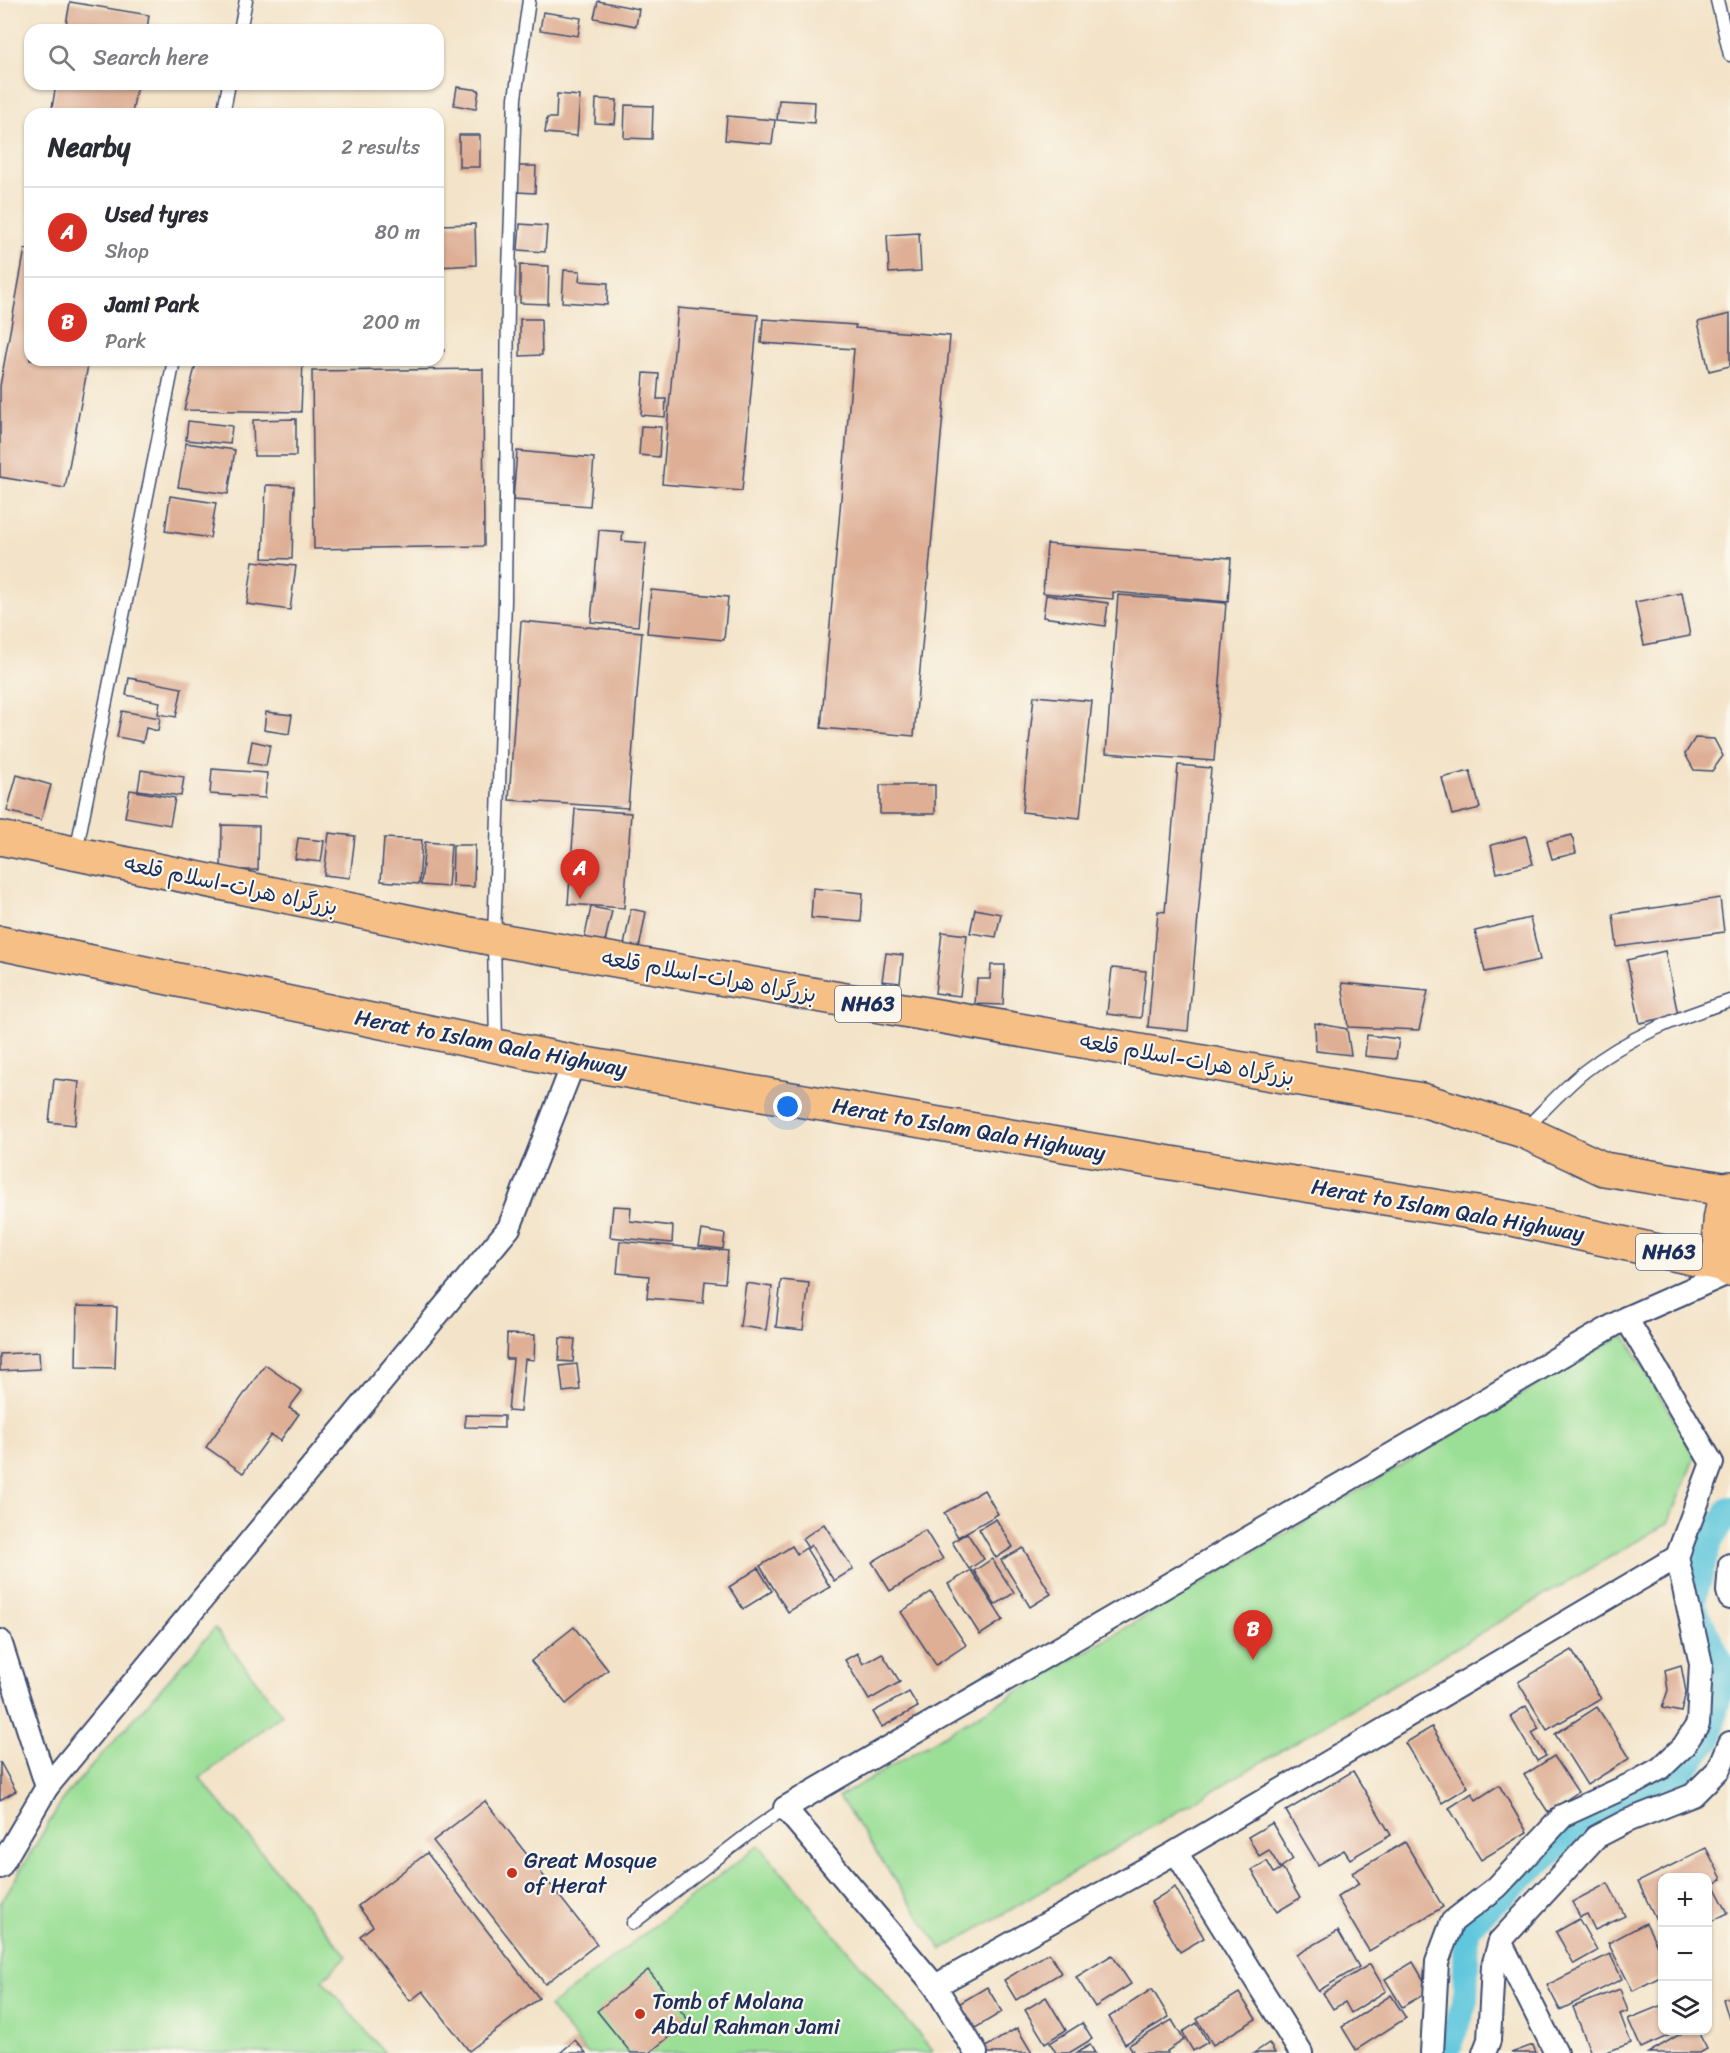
<!DOCTYPE html>
<html lang="en">
<head>
<meta charset="utf-8">
<style>
	body { margin:0; font-family:Sriracha,"Playpen Sans Arabic",sans-serif; background:#f2f2f3; color:#2b2b33 }
	.controls { position:absolute; right:18px; bottom:18px; display:grid; overflow:hidden; border-radius:12px; box-shadow:0 2px 4px #0004 }
	.controls button { width:54px; height:54px; display:grid; place-items:center; padding:0; border:0; border-bottom:2px solid #e1e1e2; background:#fff; color:#2b2b33; font:30px sans-serif }
	.you { position:absolute; left:788px; top:1107px; width:21px; height:21px; margin:-15px; border:4px solid #fff; border-radius:50%; background:#1a73e8; box-shadow:0 0 0 9px #1a73e833 }
	.badge { display:grid; place-items:center; width:39px; height:39px; border-radius:50%; background:#d93025; color:#fff; font-size:20px; font-weight:700 }
	.pin { position:absolute; translate:-50% -50px; filter:drop-shadow(0 2px 3px #0008) }
	.pin::after { content:''; position:absolute; top:32px; width:21px; height:18px; background:inherit; clip-path:polygon(0 0,100% 0,50% 100%) }
	.list { margin:0; padding:0; list-style:none }
	h2 { display:flex; justify-content:space-between; align-items:center; height:78px; margin:0; padding:0 24px; font-size:26px }
	h2 small { font-size:20px; font-weight:400; color:#7c7c81 }
	.list li { display:grid; grid-template-columns:39px 1fr auto; gap:18px; align-items:center; box-sizing:border-box; height:90px; padding:0 24px; border-top:2px solid #e1e1e2 }
	.list b { display:block; font-size:22px; white-space:nowrap }
	.list p { margin:0; font-size:20px; white-space:nowrap; color:#7c7c81 }
	.list em { font-size:20px; font-style:normal; color:#7c7c81 }
	.icon { flex:none; width:33px; height:33px; fill:none; stroke:currentColor; stroke-width:2; stroke-linecap:round; stroke-linejoin:round }
	.map { position:relative; flex:none; width:1730px; height:2053px; overflow:hidden }
	.search { position:absolute; background:#fff; box-shadow:0 2px 4px #0004; left:24px; top:24px; width:420px; height:66px; display:flex; align-items:center; gap:15px; box-sizing:border-box; padding:0 21px; border-radius:18px; color:#7c7c81; font-size:22px }
	.panel { position:absolute; background:#fff; box-shadow:0 2px 4px #0004; left:24px; top:108px; width:420px; height:258px; border-radius:18px }
	.map>svg:first-child { display:block }
	.green { fill:#9bdf97; stroke:#5b877a; stroke-width:1.5 }
	.lines { fill:none; stroke-linecap:round; stroke-linejoin:round }
	.canal { stroke:#60c7dd; stroke-width:26 }
	.building { fill:#deaf95 }
	.service-casing { stroke:#3b4a6e; stroke-width:15 }
	.minor-casing { stroke:#3b4a6e; stroke-width:26 }
	.trunk-casing { stroke:#3b4a6e; stroke-width:36 }
	.service { stroke:#fff; stroke-width:12 }
	.minor { stroke:#fff; stroke-width:22 }
	.trunk { stroke:#f5bf86; stroke-width:33 }
	.poi-dot { fill:#c8321e; stroke:#fbf7ec; stroke-width:2 }
	.labels { text-anchor:middle; dominant-baseline:central; stroke-width:4.5; stroke-linejoin:round; paint-order:stroke }
	.shield { fill:#fbf7ec; stroke:#5e6b89; stroke-width:1.5 }
	.shield-label { font-size:21px; font-weight:bold; fill:#1b2f5e }
	.street-label { font-size:22px; fill:#1b2f5e; stroke:#fbf7ec }
	.poi-label { font-size:22px; fill:#1b2f5e; stroke:#fbf7ec; text-anchor:start }
</style>
</head>
<body>
<div class="map">
<svg width="1730" height="2053" viewBox="0 0 1730 2053">
	<rect width="100%" height="100%" fill="#fbf7ec"/>
	<filter id="ink" filterUnits="userSpaceOnUse"><feTurbulence type="fractalNoise" baseFrequency=".0167" numOctaves="2"/><feDisplacementMap in="SourceGraphic" scale="12" xChannelSelector="R" yChannelSelector="G"/><feConvolveMatrix kernelMatrix="1 2 1 2 8 2 1 2 1" color-interpolation-filters="sRGB"/></filter>
	<filter id="wash" filterUnits="userSpaceOnUse"><feTurbulence type="fractalNoise" baseFrequency=".008" numOctaves="4" result="noise"/><feDisplacementMap in="SourceGraphic" scale="24" xChannelSelector="R" yChannelSelector="G"/><feGaussianBlur stdDeviation="1.35" result="paint"/><feColorMatrix in="noise" values="0 0 0 0 0 0 0 0 0 0 0 0 0 0 0 0 0 1.4 0 .05"/><feComposite in="paint" operator="in"/></filter>
	<g filter="url(#wash)">
		<rect width="100%" height="100%" fill="#f3e3c8"/>
		<g class="green">
			<polygon points="1624,1334 1695,1456 1668,1523 942,1950 839,1797"/>
			<polygon points="215,1628 282,1714 200,1778 347,1956 322,1980 385,2053 0,2053 0,1904 65,1796"/>
			<polygon points="759,1845 933,2051 930,2053 587,2053 549,2007"/>
		</g>
		<g class="lines">
			<polyline class="canal" points="1447,2053 1465,2003 1467,1927 1584,1823 1666,1788 1709,1739 1724,1669 1692,1604 1709,1543 1730,1509"/>
		</g>
		<g id="blocks">
			<g class="building">
				<polygon points="598,1 639,9 636,26 594,18"/>
				<polygon points="70,2 149,15 147,30 65,30"/>
				<polygon points="543,12 581,18 578,36 540,30"/>
				<polygon points="56,84 137,84 132,114 51,114"/>
				<polygon points="457,87 479,90 476,109 454,105"/>
				<polygon points="557,94 580,96 577,136 545,133 547,118 556,118"/>
				<polygon points="596,99 617,100 615,124 595,123"/>
				<polygon points="779,100 815,102 814,123 777,120"/>
				<polygon points="625,105 653,106 652,139 624,138"/>
				<polygon points="727,116 775,120 772,144 725,140"/>
				<rect x="459" y="135" width="21" height="32"/>
				<polygon points="518,166 536,166 535,193 517,192"/>
				<polygon points="475,224 476,265 438,267 438,225"/>
				<polygon points="520,224 547,226 545,252 518,250"/>
				<polygon points="919,233 921,271 889,273 887,235"/>
				<polygon points="25,249 30,250 30,360 89,360 65,488 0,477 0,386"/>
				<polygon points="520,265 549,266 548,304 520,303"/>
				<polygon points="564,270 580,271 579,281 608,283 607,305 562,302"/>
				<polygon points="678,308 758,315 742,491 662,484"/>
				<polygon points="1730,314 1730,366 1709,371 1698,322"/>
				<polygon points="520,319 541,319 542,355 520,356"/>
				<polygon points="763,319 856,325 855,328 950,336 914,736 821,728 854,349 761,343"/>
				<polygon points="438,331 439,331 444,351 438,351"/>
				<polygon points="197,360 303,360 301,412 184,410"/>
				<polygon points="483,369 484,546 314,549 312,371"/>
				<polygon points="644,373 659,374 657,399 666,399 665,417 641,415"/>
				<polygon points="296,419 296,456 254,456 253,420"/>
				<polygon points="188,421 232,426 230,444 186,440"/>
				<polygon points="641,426 661,427 659,457 639,455"/>
				<polygon points="186,443 235,450 228,494 178,487"/>
				<polygon points="517,451 594,458 590,506 513,500"/>
				<polygon points="266,485 294,486 292,559 263,558"/>
				<polygon points="170,496 216,503 210,538 165,531"/>
				<polygon points="599,530 623,532 622,541 646,543 638,626 591,622"/>
				<polygon points="1047,544 1231,558 1228,602 1113,592 1113,599 1043,593"/>
				<polygon points="253,561 296,566 290,610 247,604"/>
				<polygon points="651,590 728,597 724,640 647,633"/>
				<polygon points="1682,593 1690,636 1644,645 1635,602"/>
				<polygon points="1046,595 1108,603 1105,626 1043,617"/>
				<polygon points="1118,595 1226,603 1214,761 1106,753"/>
				<polygon points="521,621 642,632 628,808 509,800"/>
				<polygon points="129,678 182,688 176,717 158,714 160,702 126,695"/>
				<polygon points="1034,696 1092,701 1080,818 1022,812"/>
				<polygon points="122,711 160,718 158,731 146,728 143,742 117,737"/>
				<polygon points="266,712 292,715 289,734 264,730"/>
				<polygon points="1695,738 1714,739 1723,756 1712,771 1694,770 1685,754"/>
				<polygon points="252,741 270,745 266,766 248,763"/>
				<polygon points="1178,765 1211,768 1188,1031 1148,1027 1158,911 1165,912"/>
				<polygon points="212,769 267,773 265,798 210,794"/>
				<polygon points="141,770 184,777 181,796 138,790"/>
				<polygon points="1470,771 1480,808 1452,815 1442,778"/>
				<polygon points="17,775 51,785 41,820 7,811"/>
				<rect x="880" y="785" width="55" height="29"/>
				<polygon points="130,790 175,798 170,825 125,817"/>
				<polygon points="575,809 631,813 624,908 568,904"/>
				<polygon points="222,825 259,826 258,870 221,870"/>
				<polygon points="329,833 355,836 350,878 324,875"/>
				<polygon points="1572,835 1576,853 1552,859 1547,841"/>
				<polygon points="1526,836 1533,864 1497,873 1491,845"/>
				<polygon points="298,838 324,841 321,862 295,859"/>
				<polygon points="384,838 422,840 419,884 381,881"/>
				<polygon points="425,842 451,844 448,887 421,885"/>
				<polygon points="453,845 475,845 474,887 452,886"/>
				<polygon points="813,888 863,893 861,922 811,918"/>
				<polygon points="1720,898 1724,932 1617,947 1613,914"/>
				<polygon points="591,907 612,911 603,950 583,945"/>
				<polygon points="631,909 646,912 638,954 623,951"/>
				<polygon points="975,909 1001,914 996,937 970,933"/>
				<polygon points="1530,918 1540,960 1485,972 1475,931"/>
				<polygon points="942,932 967,935 960,996 935,993"/>
				<polygon points="1665,951 1678,1015 1640,1023 1627,960"/>
				<polygon points="886,953 903,955 900,983 882,981"/>
				<polygon points="991,965 1005,965 1003,1005 975,1004 977,979 990,979"/>
				<polygon points="1112,968 1146,971 1141,1018 1107,1014"/>
				<polygon points="1342,983 1428,991 1419,1030 1348,1027"/>
				<polygon points="1315,1023 1347,1029 1351,1055 1316,1051"/>
				<polygon points="1367,1035 1399,1039 1396,1059 1365,1056"/>
				<polygon points="54,1079 79,1082 75,1125 49,1122"/>
				<polygon points="613,1206 631,1207 630,1221 673,1226 672,1243 610,1237"/>
				<polygon points="702,1230 725,1234 723,1249 699,1246"/>
				<polygon points="620,1241 728,1251 725,1283 705,1281 703,1303 647,1298 649,1276 617,1273"/>
				<polygon points="781,1280 809,1283 803,1330 776,1327"/>
				<polygon points="746,1283 772,1287 766,1330 740,1326"/>
				<polygon points="77,1306 117,1307 115,1368 76,1367"/>
				<polygon points="507,1334 535,1335 534,1360 525,1359 520,1412 508,1411 513,1359 506,1359"/>
				<polygon points="560,1338 575,1339 573,1362 559,1361"/>
				<polygon points="39,1352 40,1369 0,1371 0,1354"/>
				<polygon points="577,1364 580,1390 563,1392 560,1366"/>
				<polygon points="265,1365 302,1391 289,1408 299,1414 280,1441 271,1435 243,1473 206,1447"/>
				<polygon points="465,1415 504,1416 504,1428 465,1427"/>
				<polygon points="984,1490 998,1514 958,1537 944,1513"/>
				<polygon points="996,1519 1013,1547 996,1558 979,1529"/>
				<polygon points="824,1524 853,1569 834,1581 811,1545 808,1548 802,1539"/>
				<polygon points="925,1530 943,1559 890,1591 872,1562"/>
				<polygon points="967,1533 984,1559 969,1569 952,1542"/>
				<polygon points="792,1546 797,1554 806,1548 830,1587 788,1612 760,1566"/>
				<polygon points="1023,1548 1051,1594 1030,1607 1001,1560"/>
				<polygon points="992,1559 1014,1593 995,1605 974,1571"/>
				<polygon points="758,1568 772,1591 743,1609 729,1587"/>
				<polygon points="971,1570 1003,1620 980,1635 948,1584"/>
				<polygon points="931,1592 966,1645 936,1665 901,1612"/>
				<polygon points="574,1627 608,1670 566,1704 531,1661"/>
				<polygon points="1572,1650 1601,1699 1547,1730 1518,1682"/>
				<polygon points="857,1653 863,1664 882,1653 900,1682 869,1700 845,1660"/>
				<polygon points="1681,1665 1686,1692 1681,1712 1662,1708 1668,1690 1665,1670"/>
				<polygon points="909,1692 918,1707 882,1727 873,1712"/>
				<polygon points="1526,1706 1539,1729 1532,1733 1546,1756 1537,1761 1510,1716"/>
				<polygon points="1597,1707 1630,1758 1587,1785 1555,1734"/>
				<polygon points="1432,1727 1468,1787 1442,1803 1405,1743"/>
				<polygon points="1554,1756 1578,1792 1548,1812 1524,1775"/>
				<polygon points="0,1762 16,1791 0,1800"/>
				<polygon points="1353,1771 1391,1835 1350,1859 1344,1850 1318,1865 1286,1811"/>
				<polygon points="1499,1785 1527,1832 1481,1860 1449,1808 1472,1793 1476,1800"/>
				<polygon points="485,1801 597,1944 545,1984 433,1841"/>
				<polygon points="1272,1823 1293,1859 1280,1868 1269,1850 1259,1856 1248,1837"/>
				<polygon points="1405,1842 1443,1907 1369,1951 1337,1897 1359,1884 1352,1873"/>
				<polygon points="1706,1848 1722,1879 1713,1884 1728,1913 1708,1923 1708,1878 1662,1878 1662,1932 1638,1882"/>
				<polygon points="427,1853 539,1998 469,2051 423,1991 410,2001 360,1936 373,1926 358,1906"/>
				<polygon points="1267,1861 1274,1873 1282,1868 1300,1898 1277,1912 1252,1870"/>
				<polygon points="1608,1883 1625,1916 1595,1930 1587,1914 1580,1917 1572,1902"/>
				<polygon points="1175,1887 1204,1938 1180,1952 1151,1902"/>
				<polygon points="1579,1919 1597,1951 1574,1964 1556,1932"/>
				<polygon points="1646,1923 1662,1955 1662,1976 1633,1991 1608,1943"/>
				<polygon points="1338,1931 1359,1967 1318,1991 1296,1955"/>
				<polygon points="1049,1953 1061,1973 1016,2000 1004,1980"/>
				<polygon points="1610,1954 1622,1979 1560,2010 1547,1985"/>
				<polygon points="1112,1955 1131,1984 1095,2007 1076,1977"/>
				<polygon points="1413,1962 1430,1991 1402,2007 1385,1979"/>
				<polygon points="1370,1964 1386,1991 1351,2013 1345,2002 1333,2009 1323,1993"/>
				<polygon points="648,1970 689,2021 649,2053 631,2053 597,2011"/>
				<polygon points="987,1987 1002,2012 972,2030 957,2005"/>
				<polygon points="1152,1989 1169,2017 1125,2044 1109,2017"/>
				<polygon points="1620,1989 1628,2011 1620,2014 1631,2043 1604,2053 1591,2053 1573,2007"/>
				<polygon points="1239,1993 1256,2019 1213,2045 1197,2019"/>
				<polygon points="1391,1995 1406,2018 1356,2050 1342,2027"/>
				<polygon points="1046,1997 1066,2030 1045,2043 1025,2010"/>
				<polygon points="1730,1997 1730,2019 1729,2019 1723,1999"/>
				<polygon points="1662,2005 1662,2030 1681,2030 1641,2048 1628,2019"/>
				<polygon points="1172,2020 1184,2040 1167,2051 1168,2053 1134,2053 1129,2045"/>
				<polygon points="1082,2023 1092,2039 1069,2053 1056,2053 1050,2043"/>
				<polygon points="1197,2023 1208,2042 1193,2051 1182,2032"/>
				<polygon points="1017,2028 1032,2053 988,2053 984,2048"/>
				<polygon points="1687,2030 1697,2030 1707,2049 1700,2053 1648,2053"/>
				<polygon points="575,2040 586,2053 560,2053"/>
				<polygon points="1269,2043 1275,2053 1254,2053"/>
				<polygon points="1090,2045 1095,2053 1076,2053"/>
				<polygon points="1533,2045 1536,2053 1511,2053"/>
			</g>
		</g>
	</g>
	<g filter="url(#ink)">
		<use href="#blocks" fill-opacity="0" stroke="#3b4a6e" stroke-width="1.5"/>
		<g class="lines">
			<g class="service-casing">
				<g id="service">
					<polyline points="1717,0 1730,55"/>
					<polyline points="240,30 246,0"/>
					<polyline points="223,114 229,84"/>
					<polyline points="76,852 174,360"/>
					<polyline points="496,1044 494,939 505,600 508,299 515,98 529,0"/>
					<path d="M1526,1128C1545,1109 1564,1088 1585,1071C1628,1037 1679,1017 1730,1001"/>
					<polyline points="633,1923 756,1828 785,1808"/>
				</g>
			</g>
			<g class="minor-casing">
				<g id="minor">
					<polyline points="1730,1565 1728,1591 1730,1598"/>
					<polyline points="0,1641 47,1787"/>
					<polyline points="1176,1852 1301,2053"/>
					<polyline points="0,1867 47,1787 509,1228 574,1062"/>
					<polyline points="1500,1941 1556,2053"/>
					<polyline points="935,1986 1176,1852 1677,1557 1712,1463 1626,1318"/>
					<polyline points="976,2053 935,1986 785,1808 1626,1318 1730,1272"/>
					<polyline points="1432,2053 1437,1962 1452,1922 1497,1887 1564,1815 1636,1782 1661,1768 1683,1747 1698,1724 1701,1664 1677,1557"/>
					<polyline points="1484,2053 1489,2040 1493,1966 1500,1941 1596,1837 1627,1821 1693,1795 1719,1769 1730,1743"/>
				</g>
			</g>
			<g class="trunk-casing">
				<g id="trunk">
					<polyline points="0,838 494,939 1422,1100 1523,1131 1604,1169 1729,1190"/>
					<polyline points="0,943 574,1062 1116,1154 1507,1218 1728,1266"/>
					<path d="M1730,1188C1717,1214 1715,1244 1730,1270"/>
				</g>
			</g>
			<use href="#service" class="service"/>
			<use href="#minor" class="minor"/>
			<use href="#trunk" class="trunk"/>
		</g>
	</g>
	<g class="poi-dot">
		<circle cx="512" cy="1873" r="6"/>
		<circle cx="640" cy="2014" r="6"/>
	</g>
	<g class="labels">
		<g class="shield">
			<rect x="835" y="986" width="66" height="36" rx="4.5"/>
			<rect x="1636" y="1234" width="66" height="36" rx="4.5"/>
		</g>
		<g class="shield-label">
			<text x="868" y="1004">NH63</text>
			<text x="1669" y="1252">NH63</text>
		</g>
		<g class="street-label">
			<text transform="translate(231 885) rotate(12)">بزرگراه هرات-اسلام قلعه</text>
			<text transform="translate(709 976) rotate(10)">بزرگراه هرات-اسلام قلعه</text>
			<text transform="translate(491 1043) rotate(11)">Herat to Islam Qala Highway</text>
			<text transform="translate(1187 1059) rotate(10)">بزرگراه هرات-اسلام قلعه</text>
			<text transform="translate(969 1129) rotate(10)">Herat to Islam Qala Highway</text>
			<text transform="translate(1448 1210) rotate(10)">Herat to Islam Qala Highway</text>
		</g>
		<g class="poi-label">
			<text x="524" y="1860">Great Mosque<tspan x="524" dy="25">of Herat</tspan></text>
			<text x="652" y="2001">Tomb of Molana<tspan x="652" dy="25">Abdul Rahman Jami</tspan></text>
		</g>
	</g>
</svg>
<div class="controls">
<button>+</button>
<button>−</button>
<button><svg class="icon" aria-label="layers" viewBox="0 0 24 24"><path d="M12 4l9 5-9 5-9-5zM3 14l9 5 9-5"/></svg></button>
</div>
<div class="you"></div>
<div class="pin badge" style="left:580px;top:899px">A</div>
<div class="pin badge" style="left:1253px;top:1660px">B</div>
<div class="search"><svg class="icon" aria-label="search" viewBox="0 0 24 24"><circle cx="10" cy="10" r="6"/><path d="M15 15l6 6"/></svg>Search here</div>
<section class="panel">
<h2>Nearby<small>2 results</small></h2>
<ul class="list">
<li><span class="badge">A</span><div><b>Used tyres</b><p>Shop</p></div><em>80 m</em></li>
<li><span class="badge">B</span><div><b>Jami Park</b><p>Park</p></div><em>200 m</em></li>
</ul>
</section>
</div>
</body>
</html>
